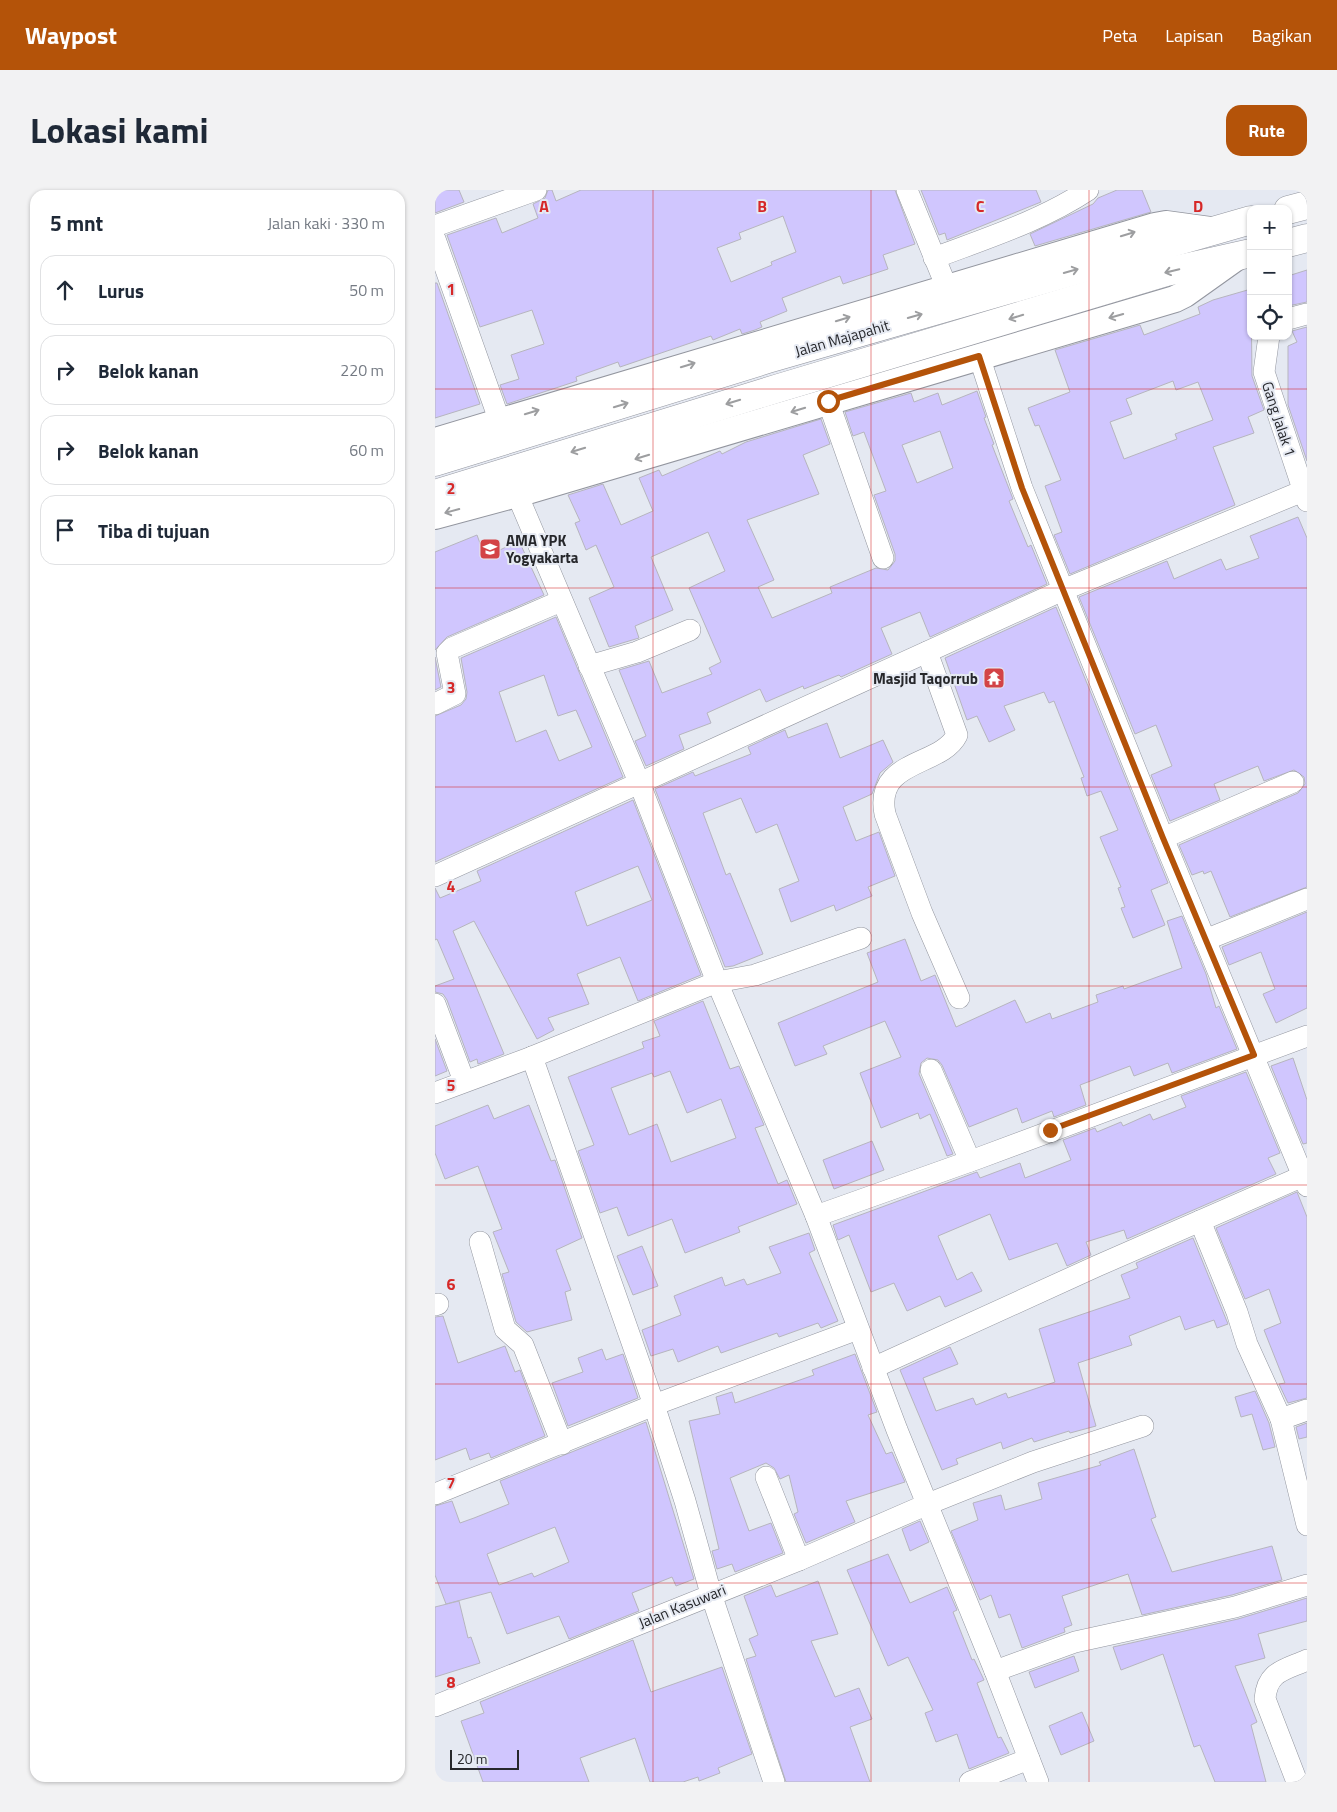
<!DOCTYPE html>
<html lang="id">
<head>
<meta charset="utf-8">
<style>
	body { margin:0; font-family:"Titillium Web",sans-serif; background:#f2f2f3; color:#1f2937 }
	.controls { position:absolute; right:15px; top:15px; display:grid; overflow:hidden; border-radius:10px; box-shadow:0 1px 4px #0004 }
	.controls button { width:45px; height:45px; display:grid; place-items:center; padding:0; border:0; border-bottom:1px solid #e0e1e3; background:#fff; color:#1f2937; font:25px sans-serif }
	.scale { position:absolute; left:15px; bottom:12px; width:69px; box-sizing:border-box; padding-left:5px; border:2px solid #26272b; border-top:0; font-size:14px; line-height:18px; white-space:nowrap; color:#26272b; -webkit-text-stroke:4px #e5e9f2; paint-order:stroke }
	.stop { position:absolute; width:15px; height:15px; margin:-11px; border:4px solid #b45309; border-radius:50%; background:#fff }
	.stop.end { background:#b45309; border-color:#fff; box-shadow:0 1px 5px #0008 }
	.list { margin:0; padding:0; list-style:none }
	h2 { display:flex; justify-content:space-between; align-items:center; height:65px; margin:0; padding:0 20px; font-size:21px }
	h2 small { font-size:16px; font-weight:400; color:#747a83 }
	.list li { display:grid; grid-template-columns:32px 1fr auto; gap:15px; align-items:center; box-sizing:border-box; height:70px; margin:0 10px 10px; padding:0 10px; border:1px solid #e0e1e3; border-radius:15px }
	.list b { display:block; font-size:19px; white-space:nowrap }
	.list em { font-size:16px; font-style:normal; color:#747a83 }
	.icon { flex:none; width:28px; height:28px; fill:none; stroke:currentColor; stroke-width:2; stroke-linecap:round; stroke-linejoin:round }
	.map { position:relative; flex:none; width:872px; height:1592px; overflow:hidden; border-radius:15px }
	header { display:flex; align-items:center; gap:30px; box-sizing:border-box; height:70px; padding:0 25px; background:#b45309; color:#fff }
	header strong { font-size:24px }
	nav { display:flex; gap:28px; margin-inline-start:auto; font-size:18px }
	.intro { display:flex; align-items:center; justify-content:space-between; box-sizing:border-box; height:120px; padding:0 30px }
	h1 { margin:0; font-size:35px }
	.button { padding:12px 22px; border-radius:15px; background:#b45309; color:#fff; font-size:18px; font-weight:700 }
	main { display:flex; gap:30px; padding:0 30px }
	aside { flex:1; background:#fff; border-radius:15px; box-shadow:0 1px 4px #0004 }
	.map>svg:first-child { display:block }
	.building { fill:#d0c6fe; stroke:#b6b5be; fill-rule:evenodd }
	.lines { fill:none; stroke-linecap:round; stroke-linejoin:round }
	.minor-casing { stroke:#93969f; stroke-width:22 }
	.tertiary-casing { stroke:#93969f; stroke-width:28 }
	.trunk-casing { stroke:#93969f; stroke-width:29 }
	.minor { stroke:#fff; stroke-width:21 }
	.tertiary { stroke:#fff; stroke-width:26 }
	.trunk { stroke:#fff; stroke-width:28 }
	.oneway { stroke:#9d9ea0 }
	.route { stroke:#b45309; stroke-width:6 }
	.grid { fill:none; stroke:#d62828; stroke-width:1; stroke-opacity:0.55 }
	.labels { text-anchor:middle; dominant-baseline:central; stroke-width:4; stroke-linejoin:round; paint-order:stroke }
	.street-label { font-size:15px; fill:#26272b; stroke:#e5e9f2 }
	.poi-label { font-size:15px; font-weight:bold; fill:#26272b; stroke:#e5e9f2; text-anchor:start }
	.grid-label { font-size:16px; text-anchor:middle; font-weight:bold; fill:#d62828; stroke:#e5e9f2; stroke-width:4; stroke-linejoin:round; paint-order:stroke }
</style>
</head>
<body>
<header>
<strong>Waypost</strong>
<nav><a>Peta</a><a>Lapisan</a><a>Bagikan</a></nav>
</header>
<div class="intro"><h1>Lokasi kami</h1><a class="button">Rute</a></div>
<main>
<aside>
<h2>5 mnt<small>Jalan kaki · 330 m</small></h2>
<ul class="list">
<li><svg class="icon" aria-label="ahead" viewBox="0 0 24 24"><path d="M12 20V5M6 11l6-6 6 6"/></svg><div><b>Lurus</b></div><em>50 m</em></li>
<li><svg class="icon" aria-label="right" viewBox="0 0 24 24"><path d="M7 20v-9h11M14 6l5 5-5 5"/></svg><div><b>Belok kanan</b></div><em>220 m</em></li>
<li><svg class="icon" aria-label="right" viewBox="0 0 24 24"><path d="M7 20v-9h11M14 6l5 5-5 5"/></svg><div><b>Belok kanan</b></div><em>60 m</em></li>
<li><svg class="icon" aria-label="arrive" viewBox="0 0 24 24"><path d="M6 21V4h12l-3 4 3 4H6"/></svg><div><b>Tiba di tujuan</b></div></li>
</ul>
</aside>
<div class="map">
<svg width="872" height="1592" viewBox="0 0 872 1592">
	<rect width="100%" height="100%" fill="#e5e9f2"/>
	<g class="building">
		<polygon points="0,0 24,0 29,12 0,23"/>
		<path d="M113,0H117L121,11L146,0H460L480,54L448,65L453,79L408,94L405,86L347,108L352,121L325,132L327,137L320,140L307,144L305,139L278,150L276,146L185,177L183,172L141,187L142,191L72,214L65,195L84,189L76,165L109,154L97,120L45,137L12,45L61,28L67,43L103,28L98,14L110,8ZM348,26L361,62L336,72L337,75L296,92L282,58L306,49L304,43Z"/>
		<polygon points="486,0 601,0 606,12 512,50 510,43 504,45"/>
		<polygon points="682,0 707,0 716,22 600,56 595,44 658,14 663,8"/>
		<polygon points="872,80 872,112 853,116 853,86"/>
		<polygon points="0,93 2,93 45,214 0,228"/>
		<path d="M816,99L817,186L829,220L813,227L819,243L778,257L800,315L635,384L619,345L627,342L610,296L626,290L604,235L600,236L593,218L635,202L620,160L705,135L709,145L765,124L763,117L778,110ZM738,191L741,200L763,192L778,230L740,244L742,249L689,269L675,232L697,224L691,209Z"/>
		<polygon points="872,137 872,271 853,215 853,156 862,152 857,141"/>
		<path d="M542,201L551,227L549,228L559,254L557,255L578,309L574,311L593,357L596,355L612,394L495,447L485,422L446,438L457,464L406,487L404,485L369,499L368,496L331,512L325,499L272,523L276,533L244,545L249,559L211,576L200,551L211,546L184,480L214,471L227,503L277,484L274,478L286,472L254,398L290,381L273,342L216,367L238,420L200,436L204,448L174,457L154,408L179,397L161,355L151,360L140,333L145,331L133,305L168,294L186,335L218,321L204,288L224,280L227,286L285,261L287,264L311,252L386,229L395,254L368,265L384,304L312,330L339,390L323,397L337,428L397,403L395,397L441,378L453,380L460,371V364L439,305L451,301L429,242L418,246L410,222L476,203L479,212L503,203L507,215ZM505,241L518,278L482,293L467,255Z"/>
		<polygon points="863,327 872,348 872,697 795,727 776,681 769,684 768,681 757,685 744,655 863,603 870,594 869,587 859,580 829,591 823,576 779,594 785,610 735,631 716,585 737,576 721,535 700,544 644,407 732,371 739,389 786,369 791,380 824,368 815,346"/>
		<polygon points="42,345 50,367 84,351 109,405 12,447 0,460 0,362"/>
		<polygon points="621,417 733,693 716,700 730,735 698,748 686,718 690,717 683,698 686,697 665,647 683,640 666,601 652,606 646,588 649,587 619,511 614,513 609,502 569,516 580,540 554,552 542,526 532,530 510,468"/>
		<path d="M121,427L188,587L0,672V526L26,515L31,509L32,502L26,468ZM109,485L123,526L141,520L157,557L124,571L111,540L81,552L64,502Z"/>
		<polygon points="0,467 6,497 0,500"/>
		<polygon points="392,533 405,568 448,550 458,572 445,583 437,604 408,617 421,651 444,642 460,686 433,697 437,706 401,721 399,715 356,732 344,699 364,691 342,634 321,643 306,608 268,623 291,685 295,683 328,764 298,776 290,777 220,599 258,582 260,586 316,564 313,557 350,540 353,548"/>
		<path d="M198,610L266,785L203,811L185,767L142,784L154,814L113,828L119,840L102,849L39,731L18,741L69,864L43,874L42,869L35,872L12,810L8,804L0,802V796L19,789L2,749L0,750V698L5,708L46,691L42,681ZM203,676L217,710L152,736L140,702Z"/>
		<polygon points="872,722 872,818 841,833 828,804 840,799 826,762 794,775 787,757"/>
		<polygon points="747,726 771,784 781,818 784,816 802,859 737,883 733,873 699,886 695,876 645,895 651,915 619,927 617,921 587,933 582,918 534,937 507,875 503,870 492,868 486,873 484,884 518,964 512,966 495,924 485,929 483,923 446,938 425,883 466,867 450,831 388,856 392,864 360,876 343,833 443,792 432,763 470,749 486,791 500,785 521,837 580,810 591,833 615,823 617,829 663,812 661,805 688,796 689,799 747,778 732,731"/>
		<path d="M268,811L295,879L304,876L329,935L320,938L343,994L352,990L362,1014L303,1037L305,1042L250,1063L237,1029L193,1046L182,1017L165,1023L143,961L159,955L133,887L209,858L207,852L225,846L219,831ZM235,881L252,923L286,909L301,948L236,972L222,934L194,945L176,898L217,883L219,887Z"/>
		<polygon points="0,849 12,881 0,886"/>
		<polygon points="858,868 872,910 872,953 868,954 836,876"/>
		<polygon points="811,882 845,963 833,968 841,984 692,1049 689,1040 651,1052 656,1065 632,1076 622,1053 574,1070 555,1024 503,1046 522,1090 537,1082 547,1101 510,1117 505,1106 472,1121 459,1093 436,1102 414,1045 403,1050 398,1035 542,982 545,988 585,973 590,988 636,970 628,950 660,938 662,942 686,932 688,936 715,924 718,930 751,917 746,906"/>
		<polygon points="53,915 59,929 94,915 116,971 120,970 147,1048 121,1060 136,1100 130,1102 137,1130 92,1142 81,1132 67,1084 74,1082 58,1042 67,1039 43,976 10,989 0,963 0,936"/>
		<polygon points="437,951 449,980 399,999 388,970"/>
		<polygon points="862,1002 872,1027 872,1208 853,1213 844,1194 850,1193 829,1140 846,1133 834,1099 810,1109 781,1038"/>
		<polygon points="374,1043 380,1060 374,1063 403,1131 386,1138 383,1133 344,1147 342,1143 286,1163 283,1156 243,1172 238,1159 216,1166 207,1140 246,1125 239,1106 287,1087 290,1096 309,1089 312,1095 346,1083 334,1057"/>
		<polygon points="758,1048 793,1134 782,1138 779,1130 750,1140 745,1126 694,1146 697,1155 643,1173 661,1236 635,1243 634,1241 599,1252 597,1248 568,1259 566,1252 521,1269 523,1274 507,1280 465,1180 515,1157 523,1174 488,1188 501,1221 538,1208 541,1215 571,1203 573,1208 620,1192 604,1139 695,1108 686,1085 703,1078 701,1073"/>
		<polygon points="207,1056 223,1096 198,1105 182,1066"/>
		<polygon points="8,1126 23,1173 70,1156 80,1182 85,1180 110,1246 56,1268 54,1263 35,1270 31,1258 0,1270 0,1127"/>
		<polygon points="167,1159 171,1170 188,1164 203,1208 133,1236 117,1193 148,1182 143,1168"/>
		<polygon points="420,1164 442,1222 433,1225 451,1264 457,1262 470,1292 411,1311 420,1332 371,1353 359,1324 363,1322 354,1285 345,1289 339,1278 331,1273 295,1288 314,1341 336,1333 348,1363 300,1382 297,1374 282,1379 277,1361 284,1359 254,1231 285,1224 281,1207 297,1202 300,1213 379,1185 377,1180"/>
		<polygon points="820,1201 834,1233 840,1257 828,1260 817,1224 806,1227 800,1207"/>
		<path d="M211,1232L259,1389L241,1396L237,1387L197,1403L204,1421L134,1449L124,1426L72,1444L56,1402L11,1414L0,1385V1316L17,1311L25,1333L39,1328L74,1314L65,1291ZM120,1337L134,1372L99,1387L97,1383L64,1395L52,1364Z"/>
		<polygon points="872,1233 872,1247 864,1249 861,1237"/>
		<polygon points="699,1259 721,1327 716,1329 737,1382 837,1356 847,1390 797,1405 707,1425 693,1384 627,1406 637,1435 629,1438 630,1442 587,1458 575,1424 564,1428 556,1405 545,1410 516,1341 543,1330 538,1313 566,1305 570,1320 607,1309 603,1293 666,1275 664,1272"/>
		<polygon points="485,1331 494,1352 475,1361 467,1339"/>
		<polygon points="453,1364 475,1413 512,1397 522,1420 518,1422 537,1470 539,1469 549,1490 542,1493 563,1548 566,1547 574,1563 534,1579 522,1544 501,1552 490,1523 498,1520 473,1467 453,1476 412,1380"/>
		<polygon points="383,1391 403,1444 376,1451 400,1507 424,1498 437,1529 415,1537 435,1592 351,1592 311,1469 321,1466 314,1449 323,1445 309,1406 336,1395 341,1407"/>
		<polygon points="872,1408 872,1431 823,1444 830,1468 800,1476 822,1532 816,1535 831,1592 780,1592 765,1555 759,1557 728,1464 686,1480 678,1457 803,1429"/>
		<polygon points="24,1411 33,1448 36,1447 45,1473 0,1487 0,1417"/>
		<polygon points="198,1450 216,1502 287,1477 317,1564 283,1578 285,1583 264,1591 263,1587 248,1592 215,1592 200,1548 145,1568 154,1592 48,1592 26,1531 49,1523 45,1512"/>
		<polygon points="639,1466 644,1481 600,1498 594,1482"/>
		<polygon points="647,1522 659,1551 626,1565 614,1536"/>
	</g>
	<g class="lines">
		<g class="minor-casing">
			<g id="minor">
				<polyline points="472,0 512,98"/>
				<polyline points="0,36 101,0"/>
				<polyline points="0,49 65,232"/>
				<path d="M499,68C552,48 606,31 653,0"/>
				<polyline points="853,129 872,124"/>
				<polyline points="834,146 829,182 872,311"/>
				<polyline points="544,166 587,298 728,648 872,996"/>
				<polyline points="393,211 448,368"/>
				<polyline points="82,304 204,592 282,792 381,1026 462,1240 560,1481 603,1592"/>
				<path d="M492,462L522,545C506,577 439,569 450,624L487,723L524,808"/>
				<polyline points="154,476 202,462 255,440"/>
				<polyline points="0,514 20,504 12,463 17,458 126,411"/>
				<polyline points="728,648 858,592"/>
				<polyline points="0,686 628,400 868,301"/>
				<polyline points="770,750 872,709"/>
				<polyline points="0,814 29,891"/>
				<polyline points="97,867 219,1215 250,1311 276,1404 339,1592"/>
				<polyline points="496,880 535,971"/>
				<polyline points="0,903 97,867 282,792 320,785 426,748"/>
				<polyline points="381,1026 544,968 872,846"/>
				<polyline points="765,1031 802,1122 812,1154 846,1229 872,1335"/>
				<polyline points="45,1052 70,1139 88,1155 127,1254"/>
				<polyline points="0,1115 3,1114"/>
				<polyline points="438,1178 662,1076 868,986"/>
				<polyline points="846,1229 872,1220"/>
				<polyline points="331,1287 364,1370"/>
				<polyline points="0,1304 219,1215 423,1139"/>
				<polyline points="560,1481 640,1452 800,1417 872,1395"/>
				<polyline points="0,1516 364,1370 493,1314 598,1272 708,1236"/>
				<polyline points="535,1592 594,1569"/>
				<path d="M862,1592L830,1509C832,1481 850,1480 872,1470"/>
			</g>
		</g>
		<g class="tertiary-casing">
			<g id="tertiary">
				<polyline points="0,251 720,36 731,34 775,40"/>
				<polyline points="0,326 82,304 740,109 750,104 802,67"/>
			</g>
		</g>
		<g class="trunk-casing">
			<g id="trunk">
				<polyline points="853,20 872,15"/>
				<polyline points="853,53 872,48"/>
				<polyline points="0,272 333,169 816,30"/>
				<polyline points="0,304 344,198 731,82 816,63"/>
			</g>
		</g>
		<use href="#minor" class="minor"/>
		<use href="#tertiary" class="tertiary"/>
		<use href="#trunk" class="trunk"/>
	</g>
	<defs><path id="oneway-shaft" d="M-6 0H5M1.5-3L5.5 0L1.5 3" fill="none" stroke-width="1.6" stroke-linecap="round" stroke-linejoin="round" transform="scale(1.25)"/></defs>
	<g class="oneway">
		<use href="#oneway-shaft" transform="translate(693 44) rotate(-17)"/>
		<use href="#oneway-shaft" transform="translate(636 81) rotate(-16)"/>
		<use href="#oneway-shaft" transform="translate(737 81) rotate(167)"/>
		<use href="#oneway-shaft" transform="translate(480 126) rotate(-16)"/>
		<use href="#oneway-shaft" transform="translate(681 126) rotate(164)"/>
		<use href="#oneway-shaft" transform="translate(581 127) rotate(163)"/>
		<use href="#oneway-shaft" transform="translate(408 129) rotate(-17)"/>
		<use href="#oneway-shaft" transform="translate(253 175) rotate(-17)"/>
		<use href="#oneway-shaft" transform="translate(298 212) rotate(163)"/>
		<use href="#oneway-shaft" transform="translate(186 215) rotate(-17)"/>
		<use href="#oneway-shaft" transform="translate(363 220) rotate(163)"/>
		<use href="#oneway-shaft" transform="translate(97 222) rotate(-17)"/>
		<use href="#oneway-shaft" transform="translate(143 260) rotate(163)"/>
		<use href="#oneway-shaft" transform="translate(207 267) rotate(163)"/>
		<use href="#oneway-shaft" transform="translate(17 321) rotate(165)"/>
	</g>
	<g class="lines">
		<polyline class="route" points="393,211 544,166 587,298 728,648 819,865 615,940"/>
	</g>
	<path class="grid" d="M218,0V1592M436,0V1592M654,0V1592M0,199H872M0,398H872M0,597H872M0,796H872M0,995H872M0,1194H872M0,1393H872"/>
	<defs>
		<g id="school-square" transform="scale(1.125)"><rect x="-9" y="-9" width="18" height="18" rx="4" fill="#d34346" stroke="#e5e9f2"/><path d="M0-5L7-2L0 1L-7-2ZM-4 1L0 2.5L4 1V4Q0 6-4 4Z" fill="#fff"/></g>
		<g id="temple-square" transform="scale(1.125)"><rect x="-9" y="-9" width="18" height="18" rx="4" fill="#d34346" stroke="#e5e9f2"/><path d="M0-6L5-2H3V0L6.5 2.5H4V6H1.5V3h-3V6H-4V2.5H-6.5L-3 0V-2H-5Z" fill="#fff"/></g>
	</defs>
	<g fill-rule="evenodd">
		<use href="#school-square" x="55" y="359"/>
		<use href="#temple-square" x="559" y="488"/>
	</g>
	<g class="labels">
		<g class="street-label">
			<text transform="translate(407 148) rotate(-16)">Jalan Majapahit</text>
			<text transform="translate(844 229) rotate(72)">Gang Jalak 1</text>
			<text transform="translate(247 1416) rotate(-22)">Jalan Kasuwari</text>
		</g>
		<g class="poi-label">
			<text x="71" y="350">AMA YPK<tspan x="71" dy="17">Yogyakarta</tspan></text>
			<text x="543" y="488" text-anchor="end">Masjid Taqorrub</text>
		</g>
	</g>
	<g class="grid-label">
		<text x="109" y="22">A</text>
		<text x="327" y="22">B</text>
		<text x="545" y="22">C</text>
		<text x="763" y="22">D</text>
		<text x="16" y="105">1</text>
		<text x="16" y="304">2</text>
		<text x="16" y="503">3</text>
		<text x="16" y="702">4</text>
		<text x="16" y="901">5</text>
		<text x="16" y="1100">6</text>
		<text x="16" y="1299">7</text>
		<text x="16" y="1498">8</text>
	</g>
</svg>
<div class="controls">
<button>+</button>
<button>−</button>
<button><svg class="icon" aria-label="locate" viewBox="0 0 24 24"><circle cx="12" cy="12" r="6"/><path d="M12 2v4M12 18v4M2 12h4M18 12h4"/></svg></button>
</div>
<div class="scale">20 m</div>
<div class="stop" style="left:393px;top:211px"></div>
<div class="stop end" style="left:615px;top:940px"></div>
</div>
</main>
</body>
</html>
